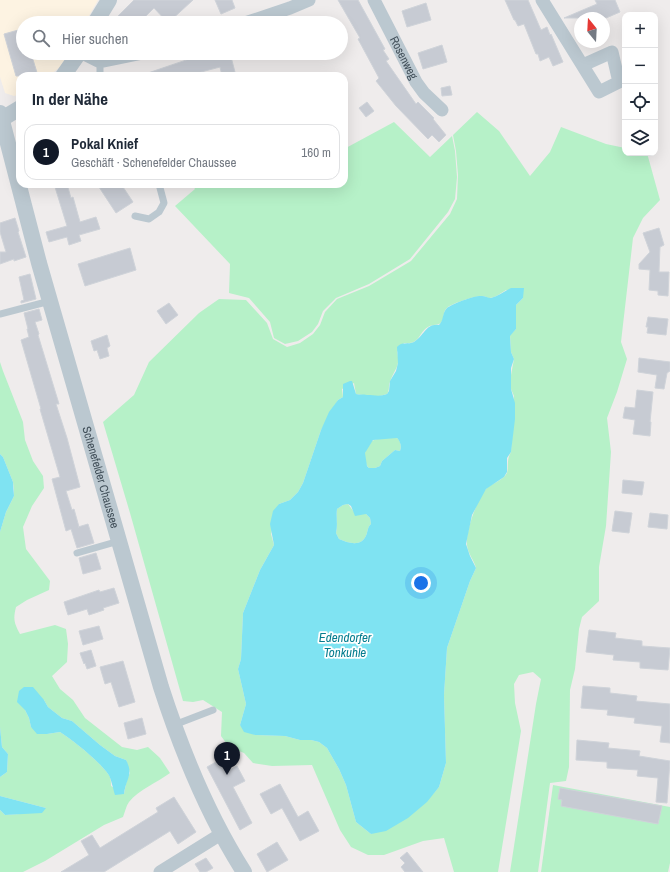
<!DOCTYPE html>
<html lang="de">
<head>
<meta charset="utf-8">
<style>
	body { margin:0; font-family:"Archivo Narrow",sans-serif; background:#f6f6f7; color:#1f2937 }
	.controls { position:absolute; right:12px; top:12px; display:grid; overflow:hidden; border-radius:8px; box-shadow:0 4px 16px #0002 }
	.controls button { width:36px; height:36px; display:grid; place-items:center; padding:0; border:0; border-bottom:1px solid #e0e1e3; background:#fff; color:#1f2937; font:20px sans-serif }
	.compass { position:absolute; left:574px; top:12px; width:36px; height:36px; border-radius:50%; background:#fff; box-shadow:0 4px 16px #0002; rotate:342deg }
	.you { position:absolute; left:421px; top:583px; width:14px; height:14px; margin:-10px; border:3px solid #fff; border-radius:50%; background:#1a73e8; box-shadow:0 0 0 6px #1a73e833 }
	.badge { display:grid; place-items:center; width:26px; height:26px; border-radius:50%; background:#111827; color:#fff; font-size:13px; font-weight:700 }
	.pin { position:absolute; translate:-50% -33px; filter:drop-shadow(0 1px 2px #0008) }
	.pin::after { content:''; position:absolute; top:21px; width:14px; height:12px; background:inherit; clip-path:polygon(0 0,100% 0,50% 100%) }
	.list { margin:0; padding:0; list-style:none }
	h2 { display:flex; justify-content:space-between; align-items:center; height:52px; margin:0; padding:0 16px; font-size:17px }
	h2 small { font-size:13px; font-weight:400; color:#747a83 }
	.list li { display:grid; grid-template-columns:26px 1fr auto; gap:12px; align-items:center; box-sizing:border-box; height:56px; margin:0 8px 8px; padding:0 8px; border:1px solid #e0e1e3; border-radius:12px }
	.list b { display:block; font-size:15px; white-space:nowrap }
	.list p { margin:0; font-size:13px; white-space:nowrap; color:#747a83 }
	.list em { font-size:13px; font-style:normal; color:#747a83 }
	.icon { flex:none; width:22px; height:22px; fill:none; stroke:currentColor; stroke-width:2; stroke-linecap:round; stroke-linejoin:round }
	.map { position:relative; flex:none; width:670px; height:872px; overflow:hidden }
	.search { position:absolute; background:#fff; box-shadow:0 4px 16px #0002; left:16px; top:16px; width:332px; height:44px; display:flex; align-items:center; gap:10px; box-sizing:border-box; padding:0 14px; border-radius:22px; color:#747a83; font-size:15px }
	.panel { position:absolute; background:#fff; box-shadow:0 4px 16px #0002; left:16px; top:72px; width:332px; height:116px; border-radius:12px }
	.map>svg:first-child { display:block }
	.commercial { fill:#fdf3e2 }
	.green { fill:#b6f1c8; fill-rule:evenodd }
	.water { fill:#7fe3f2; fill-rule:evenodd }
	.building { fill:#c7cbd3; stroke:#cfd3d9 }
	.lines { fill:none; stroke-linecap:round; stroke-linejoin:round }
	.service { stroke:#bbc8d0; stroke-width:7 }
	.minor { stroke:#bbc8d0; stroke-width:13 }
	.tertiary { stroke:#bbc8d0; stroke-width:16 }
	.labels { text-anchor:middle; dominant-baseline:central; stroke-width:3.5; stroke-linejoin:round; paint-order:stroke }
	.street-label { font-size:12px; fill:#43515b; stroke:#fff }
	.water-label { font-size:13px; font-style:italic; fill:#057d8f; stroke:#fff }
</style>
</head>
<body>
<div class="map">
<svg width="670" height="872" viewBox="0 0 670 872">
	<rect width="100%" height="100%" fill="#efecec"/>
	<polygon class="commercial" points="0,0 98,0 85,23 23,23 23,53 68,53 61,66 49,76 20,76 20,94 14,96 5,93 0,77"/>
	<g class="green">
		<path d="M477,112L499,131L530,176L550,152L561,127L606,144L625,148V153H647L660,200L643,218L633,238L621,342L627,359L617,392L607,418L611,452L606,526L599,567V601L582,617L579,629L575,669L570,690L569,767L566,781L550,783L538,872H510L536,704L541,679L533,672L519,675L514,684L515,703L521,731L498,872H454L444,838L423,841L384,855H368L351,847L340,830L312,765L272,766L253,763L244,753L229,747L221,736L222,712L203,700L193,702L183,701L130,513L103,422L134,395L149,362L199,313L219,299L246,300L267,323L273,339L287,347L300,343L313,334L320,325L325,312L337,299L369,286L411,261L450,214L457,199L458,175L456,151L453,135ZM506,290L523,298L516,305V329L510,335L511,352L514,359L511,375V389L514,396L511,452C506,461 509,466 507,473C503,481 491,483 485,490C477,500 465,533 467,545C468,554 474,560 476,568L470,581L447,648L444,695L446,763L439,787L433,794L371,834L356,822L346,785L339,769L327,748L319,742L311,740H300L285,736L255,735L240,725L246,704L238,669L241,659L243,613L260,570L274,545L271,534L279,504L290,500L298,492L303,483L321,430L338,400L343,397L342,389L354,383L356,394L376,397L387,394C390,390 388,386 390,382C394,369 401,367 397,352L404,343C420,345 418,333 428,327C432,324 440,326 442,321C445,316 442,312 448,307C453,303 477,295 483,296C485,296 487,298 489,298C495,298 501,293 506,290Z"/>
		<polygon points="394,122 430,157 452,136 455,151 457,177 455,199 448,212 410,259 369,284 336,298 323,311 318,324 312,332 298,341 285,344 274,338 270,322 249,298 229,293 230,264 175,206 195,189 192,184 344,184 344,149"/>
		<path d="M0,362L3,371L23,422L25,440L33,461L43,476L44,488L32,506L23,527L26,549L50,581L49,590L27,600L16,607C13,619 14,623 20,634L55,625L66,629L68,644L67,662L52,676L60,689L73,700L85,718L122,747L137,750L148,747L160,758L170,773C158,782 138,790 129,802C126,806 125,812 123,817L104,825L45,861L23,872H0V810L5,815L20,814L46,808L0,796V777L7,772L8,754L2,747L0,727V532L6,512L14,496V489L13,482L3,457L0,454ZM44,700L48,707L62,718L72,721L100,745L115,756L126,760L130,773L127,779L124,794L111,786C111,782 111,777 108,774C100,762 73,740 60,732L47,734L31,727L29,718L25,710Z"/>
		<path d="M394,437C400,438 402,445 400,451L395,450L382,461L380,466L375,468H369C362,461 364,444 374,440C380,438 388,438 394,437Z"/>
		<path d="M348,504L354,512L366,514L370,518L371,524C368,527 368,529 367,533C363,547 350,544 339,539L336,533C338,525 336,517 337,509L343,505Z"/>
		<polygon points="553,785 670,807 670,863 668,872 541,872"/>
	</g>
	<g class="water">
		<path d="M511,288H524L523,298L516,305V329L510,336L511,352L514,359L511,368V389L515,403V419L511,452L507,458V472L504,477L486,489L472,515L466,544L470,556L476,568L470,581L447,648L444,695L446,763L439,787L427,802L408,818L386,831L371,834L356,822L346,785L339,769L327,748L319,742L311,740H300L285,736L255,735L244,732L240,725L246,704L238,669L241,659L243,613L260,570L274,545L270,524L273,511L279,504L290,500L298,492L303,483L321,430L329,412L338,400L343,397V384L350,381H352L356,394C360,395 363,394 367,395C375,395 379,397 387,394L389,391L390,381L396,371L398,363L397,347C402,341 408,345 414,342C424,336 426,323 439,325C444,320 442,313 447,308C452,304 475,295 482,296C485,296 488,298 491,298C498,296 505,291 511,288ZM397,438C400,441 402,446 400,451L395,450L382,461L380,466L375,468H369L367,466L365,453L373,440ZM348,504L351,506L355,516L366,514L370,518L371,524C368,527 368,529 367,533C363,547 350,544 339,539L336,533C338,525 336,517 337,509L343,505Z"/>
		<polygon points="0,454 3,457 13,482 14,496 6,512 0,532"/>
		<path d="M24,687H33L44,700L48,707L62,718L72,721L100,745L115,756L126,760C134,775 126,778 124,794L115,795C113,789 111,777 108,774C100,762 73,740 60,732L47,734H37L31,727L29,718L25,710L17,702L19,691Z"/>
		<polygon points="0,727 2,747 8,754 7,772 0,777"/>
		<polygon points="0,796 46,808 42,813 5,815 0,810"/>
	</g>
	<g class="building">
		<polygon points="134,0 193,0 168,23 154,8 139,23 111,23"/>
		<polygon points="215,0 232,0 235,8 221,14"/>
		<polygon points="338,0 358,0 385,49 383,50 389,59 386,61 416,104 418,102 434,118 433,119 446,135 439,142 432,135 428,139 396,106 376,81 379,78 358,39 360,38"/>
		<polygon points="505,0 528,0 541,30 547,27 550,35 551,34 563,62 553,66 549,57 540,61 538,54 536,54 524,24 518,26 515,20 514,20"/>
		<polygon points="595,0 615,0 620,12 606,18 564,18 597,4"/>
		<polygon points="426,3 431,20 407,27 402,11"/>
		<polygon points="22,29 23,34 23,53 31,53 38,76 16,76 4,34"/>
		<polygon points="442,45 447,62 423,69 418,53"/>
		<polygon points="197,53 230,53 236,76 222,76 220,67 186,76 145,76 145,74 198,56"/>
		<polygon points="450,86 452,95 442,96 441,88"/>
		<polygon points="367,102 374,111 366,117 359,108"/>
		<polygon points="66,184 67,184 71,198 73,197 80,222 96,217 100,229 79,235 81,241 69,245 67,237 49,242 46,232 67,226 55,187"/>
		<polygon points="97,184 121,184 133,202 116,213"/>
		<polygon points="15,218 19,231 18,232 26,257 14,261 14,259 0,264 0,252 6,252 0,232 0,223"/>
		<polygon points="659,228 664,245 660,247 659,272 669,272 668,296 658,295 658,291 649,290 650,270 639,269 639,264 650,252 643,233"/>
		<polygon points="130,248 136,270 85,286 78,264"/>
		<polygon points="30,274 36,299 21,303 21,301 24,300 19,277"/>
		<polygon points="169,303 178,315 166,324 157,311"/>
		<polygon points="39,309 42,320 35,322 39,334 38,335 59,404 56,404 67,438 80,487 66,491 72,510 74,509 79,527 78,527 88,524 94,543 77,548 71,529 66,531 52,479 60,477 40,409 41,409 21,340 29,337 27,329 28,329 24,313"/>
		<polygon points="648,317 668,319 666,335 647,333 648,327 646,327"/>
		<polygon points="107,335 110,346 107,348 109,356 100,359 97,350 94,351 91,341"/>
		<polygon points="639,358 670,362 670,371 667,373 664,389 655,388 657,375 638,372"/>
		<polygon points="637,390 653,392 650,422 651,422 650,436 633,434 635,420 623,418 625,407 635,408"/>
		<polygon points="623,480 644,482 642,495 622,493"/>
		<polygon points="615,511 632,513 629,533 612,531"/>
		<polygon points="650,513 668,515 667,529 648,527"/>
		<polygon points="96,553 101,569 83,574 79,558"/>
		<polygon points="114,588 119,603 103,608 104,610 89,615 87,609 68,615 64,602 99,590 100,592"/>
		<polygon points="99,626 103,639 83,645 79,631"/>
		<polygon points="589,630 616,633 615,638 642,641 642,646 670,648 668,670 640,668 640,662 613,660 614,655 586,652"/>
		<polygon points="91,650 96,666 87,669 85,663 84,664 80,653"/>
		<polygon points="123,661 135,702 119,707 111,682 105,684 100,667"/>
		<polygon points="583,686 610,688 610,693 637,696 636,701 670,704 670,743 660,742 662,726 634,723 635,718 607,715 608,710 581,708"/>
		<polygon points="142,718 146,734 128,739 124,723"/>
		<polygon points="577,740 609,743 608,748 640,751 639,756 670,761 667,803 656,802 658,778 637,776 638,770 607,768 607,762 576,760"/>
		<polygon points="223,758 230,770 237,766 245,781 233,787 252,823 240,830 207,767"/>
		<polygon points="280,784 298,817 308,811 319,831 300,841 282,808 271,814 260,794"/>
		<polygon points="560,788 662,806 658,824 561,806 562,800 558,799"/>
		<polygon points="174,797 196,832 178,844 170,831 104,872 61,872 89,855 81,841 92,835 100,848 158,812 156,808"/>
		<polygon points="277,842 288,860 267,872 257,854"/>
		<polygon points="407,852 423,872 405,872 401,867 405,863 400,858"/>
		<polygon points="206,858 213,868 206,872 200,872 195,864"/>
	</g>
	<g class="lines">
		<g class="service">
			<polyline points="100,76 100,61"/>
			<polyline points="135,216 149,219 159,212 164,203 159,184"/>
			<polyline points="0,314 50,301"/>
			<polyline points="77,553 119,541"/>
			<polyline points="174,725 213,710"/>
		</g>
		<g class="minor">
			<path id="s1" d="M374,0L416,82L424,93L442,110"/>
			<polyline points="542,0 599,92 619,82 612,52 583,65"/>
			<polyline points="245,23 290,8 309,0"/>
			<polyline points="82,53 98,61 104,61 143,53"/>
			<polyline points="160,872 221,834"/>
		</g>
		<g class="tertiary">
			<polyline points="95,23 109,0"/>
			<polyline points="63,76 79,53"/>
			<path id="s2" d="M0,113L39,263L161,687C182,752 207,814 244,872"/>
			<polyline points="2,119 20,108"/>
		</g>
	</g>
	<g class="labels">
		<g class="street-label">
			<text stroke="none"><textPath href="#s1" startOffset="65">Rosenweg</textPath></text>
			<text stroke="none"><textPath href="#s2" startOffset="378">Schenefelder Chaussee</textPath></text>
		</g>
		<g class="water-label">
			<text x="345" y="637">Edendorfer<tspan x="345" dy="15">Tonkuhle</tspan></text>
		</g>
	</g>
</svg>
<div class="controls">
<button>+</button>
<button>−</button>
<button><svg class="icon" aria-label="locate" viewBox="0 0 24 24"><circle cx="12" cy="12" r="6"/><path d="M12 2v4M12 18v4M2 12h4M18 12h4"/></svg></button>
<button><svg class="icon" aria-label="layers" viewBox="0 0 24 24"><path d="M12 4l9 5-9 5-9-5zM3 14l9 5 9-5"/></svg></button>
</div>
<svg class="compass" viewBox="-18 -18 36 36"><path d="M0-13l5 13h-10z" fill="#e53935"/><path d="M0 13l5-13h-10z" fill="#747a83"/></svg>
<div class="you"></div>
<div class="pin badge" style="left:227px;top:775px">1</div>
<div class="search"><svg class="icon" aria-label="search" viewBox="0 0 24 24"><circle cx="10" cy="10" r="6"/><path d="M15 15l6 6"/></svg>Hier suchen</div>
<section class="panel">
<h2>In der Nähe<small></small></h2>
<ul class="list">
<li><span class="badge">1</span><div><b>Pokal Knief</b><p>Geschäft · Schenefelder Chaussee</p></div><em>160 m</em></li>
</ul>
</section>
</div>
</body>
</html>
